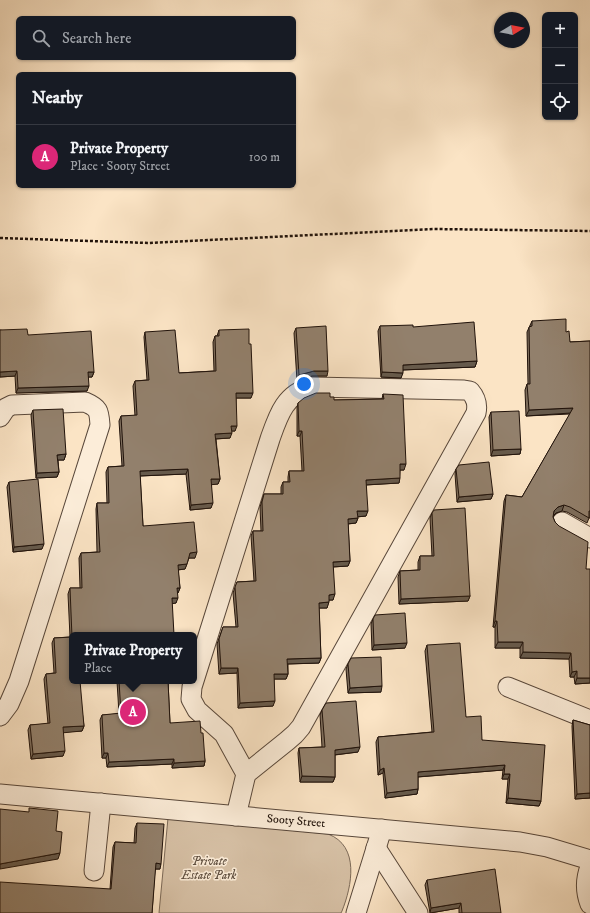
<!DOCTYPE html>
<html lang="en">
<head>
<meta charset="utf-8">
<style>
	body { margin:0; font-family:"IM FELL DW Pica",serif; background:#242831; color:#f1f3f6 }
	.controls { position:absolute; right:12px; top:12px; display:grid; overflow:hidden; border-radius:6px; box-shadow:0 1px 3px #0004 }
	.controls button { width:36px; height:36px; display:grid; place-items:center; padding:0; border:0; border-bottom:1px solid #363941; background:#171b24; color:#f1f3f6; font:20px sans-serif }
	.compass { position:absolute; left:494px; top:12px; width:36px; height:36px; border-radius:50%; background:#171b24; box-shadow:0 1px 3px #0004; rotate:80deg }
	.you { position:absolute; left:304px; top:384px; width:14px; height:14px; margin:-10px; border:3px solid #fff; border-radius:50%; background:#1a73e8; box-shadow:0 0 0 6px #1a73e833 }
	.badge { display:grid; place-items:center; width:26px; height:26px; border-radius:50%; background:#db2777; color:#fff; font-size:13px; font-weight:700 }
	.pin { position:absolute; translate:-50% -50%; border:2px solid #fff; box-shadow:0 1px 4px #0006 }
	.popup { position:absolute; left:69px; top:632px; width:128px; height:52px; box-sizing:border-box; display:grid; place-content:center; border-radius:6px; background:#171b24; filter:drop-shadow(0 1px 3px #0005); font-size:13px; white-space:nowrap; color:#9ea1a6 }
	.popup b { font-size:15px; color:#f1f3f6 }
	.popup::after { content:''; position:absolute; left:50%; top:100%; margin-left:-8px; border:8px solid transparent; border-top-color:#171b24 }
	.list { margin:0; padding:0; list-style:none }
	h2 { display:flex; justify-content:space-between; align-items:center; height:52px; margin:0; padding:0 16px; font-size:17px }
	h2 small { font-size:13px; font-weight:400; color:#9ea1a6 }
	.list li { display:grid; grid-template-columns:26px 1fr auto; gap:12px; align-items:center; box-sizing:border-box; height:64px; padding:0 16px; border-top:1px solid #363941 }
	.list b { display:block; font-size:15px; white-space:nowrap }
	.list p { margin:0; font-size:13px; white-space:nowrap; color:#9ea1a6 }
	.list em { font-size:13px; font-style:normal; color:#9ea1a6 }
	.icon { flex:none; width:22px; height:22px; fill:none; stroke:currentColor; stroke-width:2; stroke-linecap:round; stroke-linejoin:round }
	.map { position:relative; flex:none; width:590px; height:913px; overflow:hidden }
	.search { position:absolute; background:#171b24; box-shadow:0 1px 3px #0004; left:16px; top:16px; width:280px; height:44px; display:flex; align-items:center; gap:10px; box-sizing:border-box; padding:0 14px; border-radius:6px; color:#9ea1a6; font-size:15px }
	.panel { position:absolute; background:#171b24; box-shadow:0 1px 3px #0004; left:16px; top:72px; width:280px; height:116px; border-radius:6px }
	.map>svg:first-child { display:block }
	.green { fill:#d6c0a5; stroke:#7c6a58 }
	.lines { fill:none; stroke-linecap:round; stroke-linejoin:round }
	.street-casing { stroke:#58473a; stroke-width:21 }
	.path { stroke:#21130b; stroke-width:2.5; stroke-dasharray:3 2; stroke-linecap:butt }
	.street { stroke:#fcedd9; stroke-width:19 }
	.wall { fill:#7e6e5d; stroke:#21130b }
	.shaded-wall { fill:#665a4c; stroke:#21130b }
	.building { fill:#92806c; stroke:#21130b }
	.labels { text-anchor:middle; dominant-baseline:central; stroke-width:3; stroke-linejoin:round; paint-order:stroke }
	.street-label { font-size:12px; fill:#21130b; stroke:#fcedd9 }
	.park-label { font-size:12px; font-style:italic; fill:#605041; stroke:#fcedd9 }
</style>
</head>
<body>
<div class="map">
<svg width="590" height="913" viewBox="0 0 590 913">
	<rect width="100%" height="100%" fill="#fbe4c5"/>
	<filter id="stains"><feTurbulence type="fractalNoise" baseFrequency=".005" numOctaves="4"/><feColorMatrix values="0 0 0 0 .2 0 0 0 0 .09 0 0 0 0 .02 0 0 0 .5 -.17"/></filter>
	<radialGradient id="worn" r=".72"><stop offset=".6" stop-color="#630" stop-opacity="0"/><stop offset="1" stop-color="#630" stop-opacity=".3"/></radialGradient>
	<path class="green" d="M168,818L328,834C360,846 352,886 342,911L341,913H159Z"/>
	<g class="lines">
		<g class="street-casing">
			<g id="street">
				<path d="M0,417L6,408L12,405L85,402C99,408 99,411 100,425L19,681L9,704L0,716"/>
				<polyline points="562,522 590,538"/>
				<polyline points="508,687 590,720"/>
				<polyline points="0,794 520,842 547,847 590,860"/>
				<path d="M236,816L246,774L287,741L295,734L301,727L476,413C478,404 476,398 470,391L464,390L312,387C285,393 278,416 270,439L192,687L191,699L197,710L224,734L246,774"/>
				<polyline points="376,848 418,913"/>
				<path d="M590,867C585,880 585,891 590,904"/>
				<polyline points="94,871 101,803"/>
				<polyline points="356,913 382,829"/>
			</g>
		</g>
		<polyline class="path" points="0,238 149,243 434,229 590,231"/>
		<use href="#street" class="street"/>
	</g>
	<g class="wall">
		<polygon points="532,321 566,332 570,342 590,341 590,518 589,518 587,523 567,512 562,511 556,513 553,517 555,522 586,569 590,683 575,684 574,677 570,677 569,659 520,658 520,648 495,648 495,627 493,627 504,501 506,495 522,497 570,414 526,416 525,390 527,384 528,384 527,332"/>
		<polygon points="380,326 413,327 477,361 475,367 403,370 401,378 381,377 378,331"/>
		<polygon points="296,328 327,376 312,376 297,381 294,333"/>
		<polygon points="0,330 28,335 94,372 92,377 88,377 87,391 16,393 15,376 0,377"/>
		<polygon points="219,330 251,398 236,398 235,431 231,431 230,438 216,439 220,479 218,484 211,484 211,508 190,510 186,474 140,476 143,526 195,558 189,558 185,569 178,570 180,588 178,593 177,593 176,603 172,603 72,635 84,726 82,731 63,732 63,756 31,759 28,730 30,725 48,724 44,679 46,674 54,673 52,643 54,638 70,637 68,594 70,588 80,588 79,558 81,553 97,552 96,509 97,503 107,503 106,472 108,467 122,466 119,421 121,416 135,416 133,386 135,381 147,380 144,337 145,332 179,373 214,371 213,342 215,336 217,336"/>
		<polygon points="383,394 404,470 400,470 399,483 366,485 366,516 357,517 358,518 356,523 348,524 350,561 348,566 333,567 333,600 329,600 327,608 319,608 321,658 319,663 288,664 288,674 286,679 274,679 273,706 238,708 237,673 219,674 217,644 223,627 236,627 233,593 237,582 254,581 251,536 253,531 261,531 260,507 264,494 281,494 281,487 283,482 288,482 288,477 289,471 302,471 300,436 297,436 297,408 298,403 330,397 334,400 382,399"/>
		<polygon points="33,410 66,454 64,460 58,460 59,472 57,477 36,478 31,415"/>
		<polygon points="491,412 521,449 520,454 491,456 489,417"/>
		<polygon points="456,469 493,494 491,499 457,502 455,474"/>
		<polygon points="9,482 42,549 13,552 7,487"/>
		<polygon points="432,513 470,596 468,601 399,604 398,577 400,571 418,570 418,562 420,556 432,556 430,518"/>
		<polygon points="373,619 405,648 372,650 371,624"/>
		<polygon points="427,645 466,717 482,740 541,801 539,806 506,803 508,779 502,779 503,770 418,777 418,789 417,794 385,798 383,773 378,775 376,742 378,737 432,732 425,651"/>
		<polygon points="348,664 381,692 348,693 346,669"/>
		<polygon points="117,681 168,681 170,723 201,733 205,761 204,766 172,768 172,764 107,767 106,758 102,758 100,720 102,715 119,714"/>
		<polygon points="322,710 358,752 335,755 335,777 333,782 300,782 298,753 299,748 322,747 320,715"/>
		<polygon points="573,720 590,725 590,798 575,799 572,726"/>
		<polygon points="137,823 160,869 155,869 152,913 110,889 113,847 115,842 134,843 135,828"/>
		<polygon points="427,880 501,913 459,913 459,908 430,913 425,885"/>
	</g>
	<g class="shaded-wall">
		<polygon points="477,361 475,367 401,370 403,365"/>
		<polygon points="17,371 15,376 0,377 0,372"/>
		<polygon points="314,371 328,371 327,376 312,376 297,381 299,375"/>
		<polygon points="88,372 94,372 92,377 86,377"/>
		<polygon points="382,372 403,373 401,378 381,377"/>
		<polygon points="89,386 87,391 16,393 18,388"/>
		<polygon points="236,393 253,393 251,398 234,398"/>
		<polygon points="573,408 571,413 526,416 529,410"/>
		<polygon points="231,426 237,426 235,431 229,431"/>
		<polygon points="299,431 302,431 300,436 297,436"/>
		<polygon points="232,433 230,438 213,439 215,434"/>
		<polygon points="521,449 520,454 491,456 493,450"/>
		<polygon points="66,454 64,460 56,460 57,455"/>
		<polygon points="400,464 406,464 404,470 398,470"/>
		<polygon points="188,469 186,474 138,476 140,471"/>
		<polygon points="59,472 57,477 36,478 37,473"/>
		<polygon points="400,478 399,483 364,485 366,480"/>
		<polygon points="211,479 220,479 218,484 209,485"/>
		<polygon points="493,494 491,499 457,502 459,497"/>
		<polygon points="213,503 211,508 190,510 191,505"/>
		<polygon points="564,505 562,511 556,513 552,517 554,511 558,507"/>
		<polygon points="357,511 368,511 366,516 355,517"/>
		<polygon points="358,518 356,523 346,524 348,519"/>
		<polygon points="44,544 42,549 13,552 14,547"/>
		<polygon points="197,552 195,558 188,558 190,553"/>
		<polygon points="350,561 348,566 331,567 333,562"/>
		<polygon points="187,564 185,569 176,570 178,565"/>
		<polygon points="177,588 180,588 178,593 175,594"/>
		<polygon points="335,594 333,600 327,600 329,595"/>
		<polygon points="470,596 468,601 399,604 401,599"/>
		<polygon points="172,598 178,598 176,603 170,604"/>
		<polygon points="329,602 327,608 317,608 319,603"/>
		<polygon points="495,621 497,621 495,627 493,627"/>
		<polygon points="498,642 523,642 520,648 495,648"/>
		<polygon points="407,643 405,648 372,650 374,645"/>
		<polygon points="523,652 571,653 569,659 520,658"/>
		<polygon points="321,658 319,663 285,664 287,659"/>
		<polygon points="221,668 238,668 237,673 219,674"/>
		<polygon points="577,671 574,677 570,677 572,672"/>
		<polygon points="274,674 288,674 286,679 272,679"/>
		<polygon points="577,678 590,678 590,683 575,684"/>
		<polygon points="382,686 381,692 348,693 350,688"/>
		<polygon points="275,701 273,706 238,708 240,703"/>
		<polygon points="84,726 82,731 61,733 63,727"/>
		<polygon points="360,747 358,752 333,755 335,750"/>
		<polygon points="65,751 63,756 31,759 33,754"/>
		<polygon points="104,753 108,753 106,758 102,758"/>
		<polygon points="174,759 172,764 107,767 109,762"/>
		<polygon points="205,761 204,766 172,768 174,763"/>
		<polygon points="505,765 503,770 416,777 418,772"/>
		<polygon points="384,768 383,773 378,775 380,770"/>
		<polygon points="504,774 510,774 508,779 502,779"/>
		<polygon points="302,776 335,777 333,782 300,782"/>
		<polygon points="418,789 417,794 385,798 387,793"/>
		<polygon points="590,793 590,798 575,799 577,794"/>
		<polygon points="508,798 541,801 539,806 506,803"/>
		<polygon points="60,853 58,859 0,869 0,864"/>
		<polygon points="156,863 161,864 160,869 154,869"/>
		<polygon points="461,903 459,908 430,913 431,908"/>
	</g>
	<g class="building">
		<polygon points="566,319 566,332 569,331 570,342 590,341 590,511 589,511 589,518 570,507 564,505 558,507 554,511 553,517 555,522 559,526 588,542 586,569 590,569 590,678 577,678 577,671 572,672 571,653 523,652 523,642 498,642 497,621 495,621 506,495 522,497 573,408 529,410 527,384 530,384 529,327 532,326 532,321"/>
		<polygon points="474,322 477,361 403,365 403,373 382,372 380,326 413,325 413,327"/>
		<polygon points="326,326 328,371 314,371 299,375 296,328"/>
		<polygon points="27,329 28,335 91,331 94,372 88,372 89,386 18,388 17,371 0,372 0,330"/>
		<polygon points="249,329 249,344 251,344 253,393 236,393 237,426 231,426 232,433 215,434 220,479 211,479 213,503 191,505 188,469 140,471 143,526 194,522 197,552 190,553 187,564 178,565 180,588 177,588 178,598 172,598 174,635 72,635 72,681 80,681 84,726 63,727 65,751 33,754 30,725 50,723 46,674 56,673 54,638 72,637 70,588 82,588 81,553 100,552 97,503 109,503 108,467 124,466 121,416 137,415 135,381 149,380 145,332 175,330 179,373 216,371 215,336 219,336 219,330"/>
		<polygon points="316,393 330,393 330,397 334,397 334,400 384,399 383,394 403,395 406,464 400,464 400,478 366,480 368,511 357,511 358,518 348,519 350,561 333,562 335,594 329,595 329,602 319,603 321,658 287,659 288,674 274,674 275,701 240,703 238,668 221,668 219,639 223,627 238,627 235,587 237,582 256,581 253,531 263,531 262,502 264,494 283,494 283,482 290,482 289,471 304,471 302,431 299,431 298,403 304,398"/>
		<polygon points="63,409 66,454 57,455 59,472 37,473 33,410"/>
		<polygon points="519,411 521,449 493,450 491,412"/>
		<polygon points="489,462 493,494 459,497 456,469 459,465"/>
		<polygon points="38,479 44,544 14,547 9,482"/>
		<polygon points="465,508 470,596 401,599 400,571 420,570 420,556 434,556 432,513 434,510"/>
		<polygon points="405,613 407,643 374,645 373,619 375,615"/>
		<polygon points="460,643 466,717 481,716 482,740 545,745 541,801 508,798 510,774 504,774 505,765 418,772 418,789 387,793 384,768 380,770 378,737 434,732 427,645"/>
		<polygon points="381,657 382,686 350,688 348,664 351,658"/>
		<polygon points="119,681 168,681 170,723 200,721 201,733 203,733 205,761 174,763 174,759 109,762 108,753 104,753 102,715 121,713"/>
		<polygon points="356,701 360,747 335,750 335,777 302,776 299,748 325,747 322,710 326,703"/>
		<polygon points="573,720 590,725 590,793 577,794"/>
		<polygon points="29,808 58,811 56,831 62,832 60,853 0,864 0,809 29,812"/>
		<polygon points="137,823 164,824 161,864 156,863 152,913 0,913 0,882 111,889 115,842 136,843"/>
		<polygon points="495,869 501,913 462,913 461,903 431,908 427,880"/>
	</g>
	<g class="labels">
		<g class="street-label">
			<text transform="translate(296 821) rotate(5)">Sooty Street</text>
		</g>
		<g class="park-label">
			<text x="209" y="861">Private<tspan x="209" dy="14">Estate Park</tspan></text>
		</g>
	</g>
	<rect width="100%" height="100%" filter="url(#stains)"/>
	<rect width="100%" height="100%" fill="url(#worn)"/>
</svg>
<div class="controls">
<button>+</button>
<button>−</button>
<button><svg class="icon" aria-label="locate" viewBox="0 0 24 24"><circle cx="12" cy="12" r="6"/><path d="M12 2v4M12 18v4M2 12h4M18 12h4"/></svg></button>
</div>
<svg class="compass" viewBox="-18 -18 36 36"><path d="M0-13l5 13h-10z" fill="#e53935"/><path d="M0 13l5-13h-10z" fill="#9ea1a6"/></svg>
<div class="you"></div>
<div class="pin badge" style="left:133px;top:712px">A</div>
<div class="popup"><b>Private Property</b>Place</div>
<div class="search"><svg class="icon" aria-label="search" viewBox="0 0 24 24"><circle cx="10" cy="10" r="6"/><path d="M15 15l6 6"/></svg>Search here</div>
<section class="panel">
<h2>Nearby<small></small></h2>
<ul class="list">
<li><span class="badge">A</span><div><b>Private Property</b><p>Place · Sooty Street</p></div><em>100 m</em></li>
</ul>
</section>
</div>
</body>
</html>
